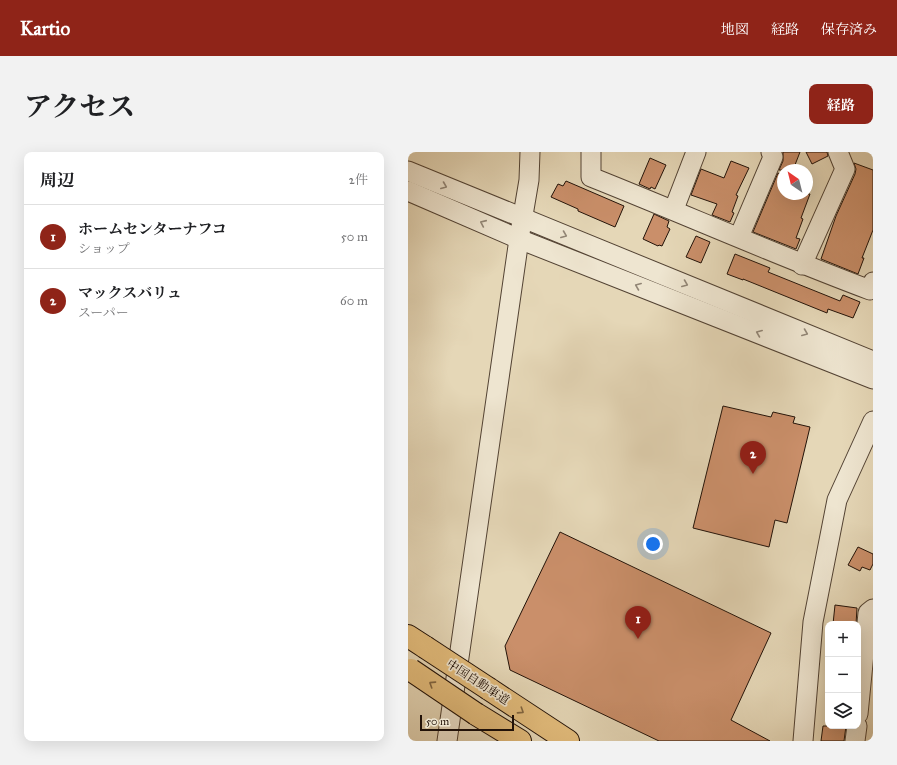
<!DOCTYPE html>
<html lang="ja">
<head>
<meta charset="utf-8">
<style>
	body { margin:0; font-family:"IM FELL Great Primer","Noto Serif JP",serif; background:#f2f2f2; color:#202124 }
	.controls { position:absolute; right:12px; bottom:12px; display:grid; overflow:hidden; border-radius:8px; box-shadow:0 4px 16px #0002 }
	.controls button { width:36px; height:36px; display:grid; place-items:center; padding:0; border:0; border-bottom:1px solid #e0e0e0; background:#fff; color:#202124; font:20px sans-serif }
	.compass { position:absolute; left:369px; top:12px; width:36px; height:36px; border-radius:50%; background:#fff; box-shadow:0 4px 16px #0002; rotate:325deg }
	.scale { position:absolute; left:12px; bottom:10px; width:94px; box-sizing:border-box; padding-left:4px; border:2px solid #221208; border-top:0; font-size:11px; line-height:14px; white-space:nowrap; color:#221208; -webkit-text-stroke:3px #eee5d0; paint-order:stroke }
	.you { position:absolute; left:245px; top:392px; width:14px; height:14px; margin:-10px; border:3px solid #fff; border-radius:50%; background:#1a73e8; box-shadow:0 0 0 6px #1a73e833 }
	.badge { display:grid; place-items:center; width:26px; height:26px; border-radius:50%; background:#8f2418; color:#fff; font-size:13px; font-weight:700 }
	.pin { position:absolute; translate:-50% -33px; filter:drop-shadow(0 1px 2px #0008) }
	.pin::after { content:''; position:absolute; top:21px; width:14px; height:12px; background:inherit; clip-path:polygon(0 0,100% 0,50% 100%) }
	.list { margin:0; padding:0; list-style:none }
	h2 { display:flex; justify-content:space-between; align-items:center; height:52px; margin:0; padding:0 16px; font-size:17px }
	h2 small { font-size:13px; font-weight:400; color:#757577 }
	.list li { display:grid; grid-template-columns:26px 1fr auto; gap:12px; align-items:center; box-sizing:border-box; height:64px; padding:0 16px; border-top:1px solid #e0e0e0 }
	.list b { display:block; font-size:15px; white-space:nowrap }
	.list p { margin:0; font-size:13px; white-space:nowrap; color:#757577 }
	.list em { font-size:13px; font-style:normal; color:#757577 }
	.icon { flex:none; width:22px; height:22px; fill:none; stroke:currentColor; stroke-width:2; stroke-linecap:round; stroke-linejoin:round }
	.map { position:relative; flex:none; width:465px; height:589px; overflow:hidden; border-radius:8px }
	header { display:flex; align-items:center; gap:24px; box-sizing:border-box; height:56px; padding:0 20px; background:#8f2418; color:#fff }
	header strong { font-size:19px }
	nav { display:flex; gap:22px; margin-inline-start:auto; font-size:14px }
	.intro { display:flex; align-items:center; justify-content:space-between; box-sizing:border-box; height:96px; padding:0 24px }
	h1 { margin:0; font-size:28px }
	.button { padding:10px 18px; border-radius:8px; background:#8f2418; color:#fff; font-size:14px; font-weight:700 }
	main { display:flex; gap:24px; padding:0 24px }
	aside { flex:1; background:#fff; border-radius:8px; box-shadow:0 4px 16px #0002 }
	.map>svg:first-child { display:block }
	.building { fill:#ca8f6a; stroke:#221208 }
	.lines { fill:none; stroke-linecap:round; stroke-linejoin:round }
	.minor-casing { stroke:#534334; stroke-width:21 }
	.highway-casing { stroke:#221208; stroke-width:24 }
	.minor { stroke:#eee5d0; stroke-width:19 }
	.highway { stroke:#e2bc7c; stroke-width:22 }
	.highway-bridge-casing { stroke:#221208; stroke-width:24; stroke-linecap:butt }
	.highway-bridge { stroke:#e2bc7c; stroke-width:22 }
	.oneway { stroke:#928676 }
	.oneway2 { stroke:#826742 }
	.labels { text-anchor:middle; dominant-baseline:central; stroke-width:3.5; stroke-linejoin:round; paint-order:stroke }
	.street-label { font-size:12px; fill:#221208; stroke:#eee5d0 }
</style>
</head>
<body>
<header>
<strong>Kartio</strong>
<nav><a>地図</a><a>経路</a><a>保存済み</a></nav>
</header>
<div class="intro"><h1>アクセス</h1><a class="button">経路</a></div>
<main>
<aside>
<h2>周辺<small>2件</small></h2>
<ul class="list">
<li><span class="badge">1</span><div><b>ホームセンターナフコ</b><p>ショップ</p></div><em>50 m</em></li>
<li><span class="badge">2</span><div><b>マックスバリュ</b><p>スーパー</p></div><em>60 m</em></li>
</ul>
</aside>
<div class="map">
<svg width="465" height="589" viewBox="0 0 465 589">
	<rect width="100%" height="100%" fill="#e5d7b7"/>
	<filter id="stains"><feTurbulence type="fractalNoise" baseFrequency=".005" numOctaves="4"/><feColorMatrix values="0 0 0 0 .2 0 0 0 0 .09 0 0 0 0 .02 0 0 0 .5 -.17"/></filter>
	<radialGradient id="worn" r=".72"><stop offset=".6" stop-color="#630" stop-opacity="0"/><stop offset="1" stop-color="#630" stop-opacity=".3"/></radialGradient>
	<g class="building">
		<polygon points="375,0 392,0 385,18 371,18 375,9"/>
		<polygon points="398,0 419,0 420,4 404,12"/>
		<polygon points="242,6 258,13 247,37 243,35 242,37 231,32"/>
		<polygon points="323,9 341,16 328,43 330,44 324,60 326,61 322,70 304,63 309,52 283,43 293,17 316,26"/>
		<polygon points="446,11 465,18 465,78 454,106 456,106 450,122 413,107 428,64 447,22 448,17"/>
		<polygon points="370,21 375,23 375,42 402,42 393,66 395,67 388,86 392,87 388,97 345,80"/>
		<polygon points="158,29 216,54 207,75 170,59 170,57 143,45 150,32 155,34"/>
		<polygon points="246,62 261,69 259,75 262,77 254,94 251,93 250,94 235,87"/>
		<polygon points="288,84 302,90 293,111 278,105"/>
		<polygon points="327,102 362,116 360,120 432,149 435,143 452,150 445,166 420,157 419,161 335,127 335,128 319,122"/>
		<polygon points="315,254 363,265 365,260 387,265 385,271 402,275 379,371 367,368 361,395 285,376"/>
		<polygon points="152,380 363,481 323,568 362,589 251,589 102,518 97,494"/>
		<polygon points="450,395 465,402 465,412 462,418 454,415 452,419 440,413"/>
		<polygon points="427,453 449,456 448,472 425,472"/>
		<polygon points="415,574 438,574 436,589 413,589"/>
	</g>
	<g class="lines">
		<g class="minor-casing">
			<g id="minor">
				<path d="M183,0V25C276,62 368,103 462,138L465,130"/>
				<polyline points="0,19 465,209"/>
				<polyline points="0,39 111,87 465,227"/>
				<polyline points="266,57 288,0"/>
				<polyline points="331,85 365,5 363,0"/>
				<polyline points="394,113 437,17 430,0"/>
				<polyline points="450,562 460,461 465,457"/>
				<polyline points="39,589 111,87 121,28 122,0"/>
				<polyline points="395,589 405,470 429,348 465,269"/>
				<polyline points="447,589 449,574"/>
			</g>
		</g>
		<g class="highway-casing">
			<g id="highway">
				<polyline points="0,484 17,495"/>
				<polyline points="81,537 160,589"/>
				<polyline points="68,562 112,589"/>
			</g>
		</g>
		<use href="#minor" class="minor"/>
		<use href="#highway" class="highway"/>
		<g class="highway-bridge-casing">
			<g id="highway-bridge">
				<polyline points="17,495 81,537"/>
				<polyline points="3,518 68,562"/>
			</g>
		</g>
		<use href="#highway-bridge" class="highway-bridge"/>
	</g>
	<defs><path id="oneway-chevron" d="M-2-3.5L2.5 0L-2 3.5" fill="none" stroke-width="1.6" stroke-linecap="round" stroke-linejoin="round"/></defs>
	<g class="oneway">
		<use href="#oneway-chevron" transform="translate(36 34) rotate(22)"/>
		<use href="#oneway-chevron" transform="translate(75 71) rotate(-156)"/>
		<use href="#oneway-chevron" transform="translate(156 83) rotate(22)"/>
		<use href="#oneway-chevron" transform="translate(277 132) rotate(22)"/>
		<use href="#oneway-chevron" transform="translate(230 134) rotate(-158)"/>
		<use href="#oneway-chevron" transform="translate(351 181) rotate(-158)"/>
		<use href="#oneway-chevron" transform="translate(397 181) rotate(22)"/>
	</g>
	<g class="oneway2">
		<use href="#oneway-chevron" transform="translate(24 532) rotate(-147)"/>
		<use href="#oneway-chevron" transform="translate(113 559) rotate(33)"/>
	</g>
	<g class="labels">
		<g class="street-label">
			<text transform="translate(70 530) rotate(33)">中国自動車道</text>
		</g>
	</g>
	<rect width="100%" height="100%" filter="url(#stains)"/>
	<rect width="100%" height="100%" fill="url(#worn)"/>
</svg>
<div class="controls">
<button>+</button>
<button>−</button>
<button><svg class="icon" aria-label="layers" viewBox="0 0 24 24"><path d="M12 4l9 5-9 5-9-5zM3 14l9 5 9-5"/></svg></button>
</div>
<svg class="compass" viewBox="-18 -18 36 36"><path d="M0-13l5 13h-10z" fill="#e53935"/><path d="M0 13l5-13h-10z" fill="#757577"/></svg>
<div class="scale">50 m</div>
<div class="you"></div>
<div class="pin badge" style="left:230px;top:487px">1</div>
<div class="pin badge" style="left:345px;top:322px">2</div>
</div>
</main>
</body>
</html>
